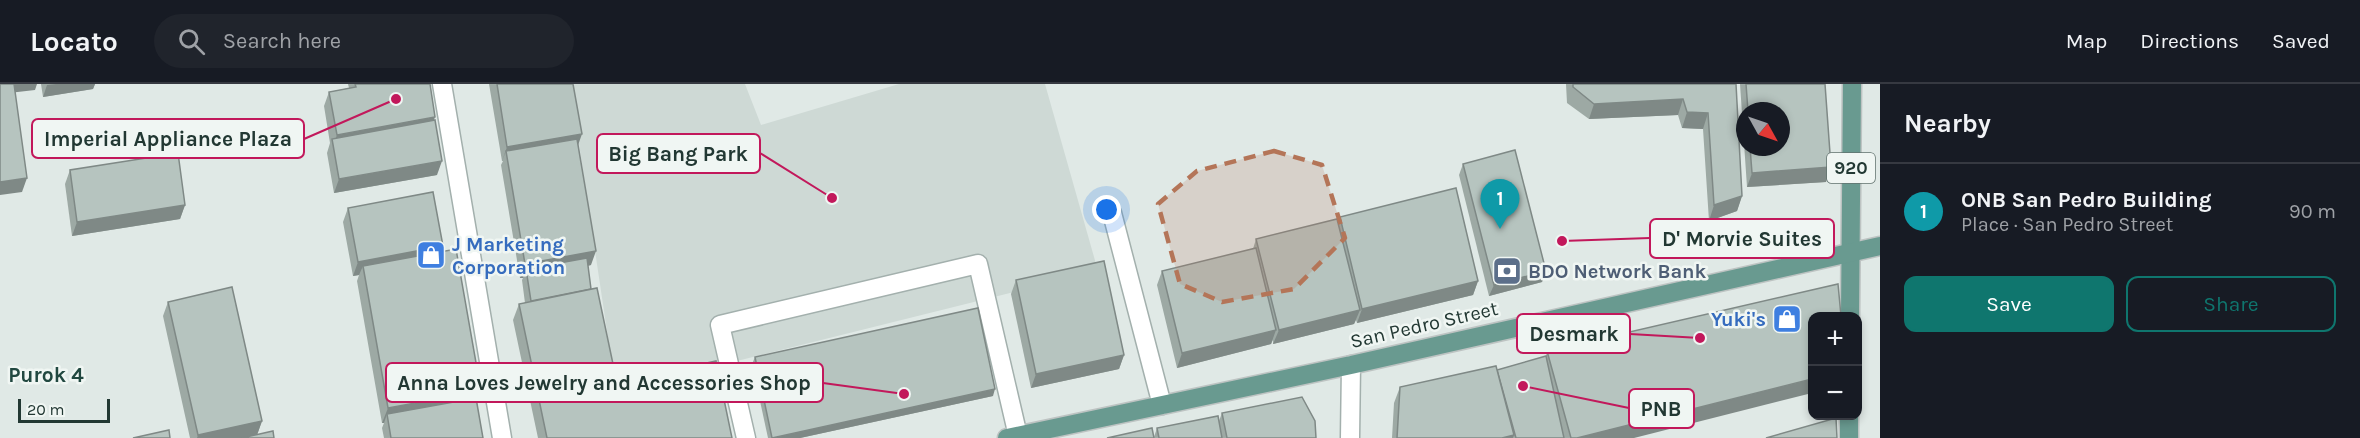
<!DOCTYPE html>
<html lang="en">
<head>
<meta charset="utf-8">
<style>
	body { margin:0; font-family:Karla,sans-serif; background:#20242c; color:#f1f3f6 }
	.controls { position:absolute; right:18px; bottom:18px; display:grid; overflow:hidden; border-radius:12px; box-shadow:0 3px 9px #0003 }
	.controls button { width:54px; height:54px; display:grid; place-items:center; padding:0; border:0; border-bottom:2px solid #363941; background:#171b24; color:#f1f3f6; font:30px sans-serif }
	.compass { position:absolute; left:1736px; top:18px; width:54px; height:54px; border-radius:50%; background:#171b24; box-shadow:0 3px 9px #0003; rotate:130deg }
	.scale { position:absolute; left:18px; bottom:15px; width:92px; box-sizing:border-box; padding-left:6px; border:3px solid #223833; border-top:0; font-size:16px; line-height:21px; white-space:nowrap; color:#223833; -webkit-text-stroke:4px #f0f6f3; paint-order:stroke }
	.you { position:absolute; left:1107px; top:126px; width:21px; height:21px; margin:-15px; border:4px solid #fff; border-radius:50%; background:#1a73e8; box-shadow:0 0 0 9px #1a73e833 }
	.badge { display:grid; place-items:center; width:39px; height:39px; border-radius:50%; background:#0f766e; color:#fff; font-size:20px; font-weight:700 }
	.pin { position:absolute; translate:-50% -50px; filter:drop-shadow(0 2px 3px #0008) }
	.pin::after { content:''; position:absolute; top:32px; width:21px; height:18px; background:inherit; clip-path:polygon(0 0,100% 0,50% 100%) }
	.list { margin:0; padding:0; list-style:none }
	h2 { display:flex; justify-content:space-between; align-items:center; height:78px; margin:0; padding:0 24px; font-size:26px }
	h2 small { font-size:20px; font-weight:400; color:#9ea1a6 }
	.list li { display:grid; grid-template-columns:39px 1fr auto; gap:18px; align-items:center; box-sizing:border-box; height:96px; padding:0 24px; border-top:2px solid #363941 }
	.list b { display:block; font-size:22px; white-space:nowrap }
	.list p { margin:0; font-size:20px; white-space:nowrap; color:#9ea1a6 }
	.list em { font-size:20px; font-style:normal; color:#9ea1a6 }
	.actions { display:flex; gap:12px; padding:18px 24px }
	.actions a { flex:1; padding:14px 0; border:2px solid #0f766e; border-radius:12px; text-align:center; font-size:21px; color:#0f766e }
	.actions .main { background:#0f766e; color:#fff }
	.icon { flex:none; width:33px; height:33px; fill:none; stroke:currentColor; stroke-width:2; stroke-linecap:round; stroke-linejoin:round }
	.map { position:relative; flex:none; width:1880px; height:354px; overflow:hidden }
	header { display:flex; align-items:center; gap:36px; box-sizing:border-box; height:84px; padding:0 30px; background:#171b24; border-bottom:2px solid #363941 }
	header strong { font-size:28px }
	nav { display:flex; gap:33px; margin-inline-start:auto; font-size:21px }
	.search { width:420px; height:54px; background:#20242c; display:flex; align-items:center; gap:15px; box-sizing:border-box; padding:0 21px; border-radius:33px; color:#9ea1a6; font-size:22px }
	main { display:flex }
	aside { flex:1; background:#171b24 }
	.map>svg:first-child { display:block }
	.built { fill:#ced9d5 }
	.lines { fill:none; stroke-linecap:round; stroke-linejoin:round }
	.minor-casing { stroke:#a3b0ad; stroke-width:21 }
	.major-casing { stroke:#bdc3c2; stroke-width:21 }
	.minor { stroke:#fff; stroke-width:18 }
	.major { stroke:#699a90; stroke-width:18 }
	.wall { fill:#9da9a4; fill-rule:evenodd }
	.shaded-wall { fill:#7f8986 }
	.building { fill:#b6c4bf; stroke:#7f8986; stroke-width:1.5 }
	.marked { fill:#b47558; fill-opacity:0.2; stroke:#b47558; stroke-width:4.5; stroke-dasharray:12 8; stroke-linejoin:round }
	.labels { text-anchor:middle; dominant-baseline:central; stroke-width:5; stroke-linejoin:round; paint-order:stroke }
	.shield { fill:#f0f6f3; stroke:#60716d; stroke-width:1.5 }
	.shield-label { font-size:18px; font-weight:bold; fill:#223833 }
	.shop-label { font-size:20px; font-weight:bold; fill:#366cbe; stroke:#f0f6f3; text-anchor:start }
	.service-label { font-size:20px; font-weight:bold; fill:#4e5e75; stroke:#f0f6f3; text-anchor:start }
	.street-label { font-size:20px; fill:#223833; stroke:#f0f6f3 }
	.neighbourhood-label { font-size:21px; font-weight:bold; fill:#214840; stroke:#f0f6f3 }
	.leader { fill:none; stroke:#c2185b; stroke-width:2 }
	.callout-dot { fill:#c2185b; stroke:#f0f6f3; stroke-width:2 }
	.callout { fill:#f0f6f3; stroke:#c2185b; stroke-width:2 }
	.callout-label { font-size:21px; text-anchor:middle; font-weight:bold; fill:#223833 }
</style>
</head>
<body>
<header>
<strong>Locato</strong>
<div class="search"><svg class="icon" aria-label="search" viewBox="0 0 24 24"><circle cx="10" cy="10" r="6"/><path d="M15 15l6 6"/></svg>Search here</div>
<nav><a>Map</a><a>Directions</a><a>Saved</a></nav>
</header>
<main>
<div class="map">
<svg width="1880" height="354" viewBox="0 0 1880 354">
	<rect width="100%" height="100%" fill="#e0e9e6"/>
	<polygon class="built" points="570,0 745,0 761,41 899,0 1045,0 1098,187 616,307"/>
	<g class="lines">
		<g class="minor-casing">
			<g id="minor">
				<polyline points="442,0 502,354"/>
				<polyline points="1112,129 1162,321"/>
				<polyline points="746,354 720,241 978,180 1018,352"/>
				<polyline points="1350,354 1351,281"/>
			</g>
		</g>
		<g class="major-casing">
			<g id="major">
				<polyline points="1850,232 1852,0"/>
				<polyline points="1007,354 1351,281 1880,162"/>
				<polyline points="1849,354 1849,332"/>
			</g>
		</g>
		<use href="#minor" class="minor"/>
		<use href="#major" class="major"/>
	</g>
	<g class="wall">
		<polygon points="41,0 95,0 93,5 43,13"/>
		<polygon points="348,0 430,0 434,36 437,91 334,109 327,69 330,59 324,22 329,8 349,4"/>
		<polygon points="489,0 573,0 578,60 591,181 588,182 591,205 617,299 732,354 538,354 513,236 519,220 525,219 522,196 523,194 520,194 501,81 503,77 502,77"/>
		<polygon points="1566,0 1736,0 1742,112 1737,127 1709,137 1703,45 1682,44 1678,31 1589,35 1567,19"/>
		<path d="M1740,0H1825L1826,98L1747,103ZM1745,27H1781V63H1745Z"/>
		<polygon points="1463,80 1546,187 1542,198 1489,212 1459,91"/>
		<polygon points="70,86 185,121 180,135 72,152 65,100"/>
		<polygon points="348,124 441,168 481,307 477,319 483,354 384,354 382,344 384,339 382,339 357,197 359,191 353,192 343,138"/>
		<polygon points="1340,133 1478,197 1473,211 1357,239 1356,236 1354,240 1273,260 1273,256 1271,260 1177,284 1157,201 1162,187 1253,165 1256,155 1338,138"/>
		<polygon points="1016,196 1124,271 1119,285 1031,304 1011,210"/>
		<polygon points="168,218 262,337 257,351 274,354 190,354 163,232"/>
		<polygon points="1547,267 1634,354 1392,354 1394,319 1400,303 1497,286 1546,272"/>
		<polygon points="755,273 993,312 800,354 768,354 752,280"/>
		<polygon points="1222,329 1316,354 1107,354 1154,353 1157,344 1219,337"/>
	</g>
	<g class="shaded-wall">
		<polygon points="0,0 37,0 35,6 0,10"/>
		<polygon points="56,0 95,0 93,5 43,13 47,1"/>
		<polygon points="1683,15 1678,31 1589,35 1594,20"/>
		<polygon points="1687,28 1708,29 1703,45 1682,44"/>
		<polygon points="435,33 430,47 333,61 337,51"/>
		<polygon points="582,50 577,64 506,67 502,77 507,63"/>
		<polygon points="442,77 437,91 334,109 339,95"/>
		<polygon points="1831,83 1826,98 1747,103 1752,89"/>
		<polygon points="27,94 22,108 0,111 0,98"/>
		<polygon points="1742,112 1737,127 1709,137 1714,121"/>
		<polygon points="185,121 180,135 72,152 77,138"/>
		<polygon points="443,162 438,177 363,182 359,191 353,192 358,178"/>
		<polygon points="596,167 591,181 527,193 526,185 523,194 520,194 525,180"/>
		<polygon points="1546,187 1542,198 1489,212 1494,201"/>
		<polygon points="1478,197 1473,211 1357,239 1362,225"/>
		<polygon points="1360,226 1354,240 1273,260 1279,246"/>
		<polygon points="1276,246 1271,260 1177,284 1182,269"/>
		<polygon points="1124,271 1119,285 1031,304 1036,290"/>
		<polygon points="1812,295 1812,309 1634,354 1577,354"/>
		<polygon points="995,305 993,312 800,354 773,354"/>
		<polygon points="481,307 476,322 387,330 384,339 382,339 388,324"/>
		<polygon points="262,337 257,351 243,354 197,354 198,351"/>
		<polygon points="1514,351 1513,354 1502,354"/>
	</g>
	<g class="building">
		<polygon points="0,0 14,0 27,94 0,98"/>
		<polygon points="355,0 430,0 435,33 337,51 329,8 356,3"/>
		<polygon points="497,0 573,0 582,50 507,63"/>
		<polygon points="1573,0 1736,0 1742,112 1714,121 1708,29 1687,28 1683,15 1594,20 1573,3"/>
		<polygon points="1746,0 1825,0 1831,83 1752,89 1750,63 1781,63 1781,27 1748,27"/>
		<polygon points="435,36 442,77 339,95 332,55"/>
		<polygon points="577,55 596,167 525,180 506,67"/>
		<polygon points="1515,66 1546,187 1494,201 1463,80"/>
		<polygon points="178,69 185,121 77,138 70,86"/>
		<polygon points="1456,104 1478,197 1362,225 1340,133"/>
		<polygon points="433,108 443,162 358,178 348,124"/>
		<polygon points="1337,135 1360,226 1279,246 1256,155"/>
		<polygon points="1256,164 1276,246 1182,269 1162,187"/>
		<polygon points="456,165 481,307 388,324 363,182"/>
		<polygon points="587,174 591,205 531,217 526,185"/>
		<polygon points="1104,177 1124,271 1036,290 1016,196"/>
		<polygon points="1838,200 1841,232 1812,232 1812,295 1577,354 1571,354 1547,267"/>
		<polygon points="232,203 262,337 198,351 168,218"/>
		<polygon points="597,204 617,299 716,277 732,354 547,354 519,220"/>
		<polygon points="978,224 995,305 772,354 755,273"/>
		<polygon points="1546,272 1564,354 1516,354 1497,286"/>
		<polygon points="1496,282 1514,351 1502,354 1397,354 1400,303"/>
		<polygon points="1302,313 1315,337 1316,354 1227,354 1222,329"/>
		<polygon points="476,314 483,354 391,354 387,330"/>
		<polygon points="1218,332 1222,354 1159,354 1157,344"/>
		<polygon points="1836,334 1837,354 1766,354"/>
		<polygon points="1152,344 1154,354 1107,354"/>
		<polygon points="169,346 170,354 133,354"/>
		<polygon points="273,347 274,354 242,354"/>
	</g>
	<path class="marked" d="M1274,67L1322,81L1345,154L1294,205L1222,218L1180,200L1158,120L1197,87Z"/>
	<defs>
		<g id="shop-square" transform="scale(1.5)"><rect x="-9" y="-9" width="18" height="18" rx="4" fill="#3f7fe0" stroke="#f0f6f3"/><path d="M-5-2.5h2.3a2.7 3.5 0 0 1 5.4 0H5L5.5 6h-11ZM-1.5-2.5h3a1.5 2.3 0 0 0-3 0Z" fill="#fff"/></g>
		<g id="bank-square" transform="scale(1.5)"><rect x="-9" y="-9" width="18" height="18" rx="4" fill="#5c6f8a" stroke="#f0f6f3"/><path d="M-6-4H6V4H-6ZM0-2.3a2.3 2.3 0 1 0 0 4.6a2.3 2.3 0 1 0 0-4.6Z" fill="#fff"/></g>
	</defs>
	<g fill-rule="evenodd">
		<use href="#shop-square" x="431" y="171"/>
		<use href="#bank-square" x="1507" y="187"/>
		<use href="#shop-square" x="1787" y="235"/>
	</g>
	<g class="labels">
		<rect class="shield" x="1827" y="69" width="48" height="30" rx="4.5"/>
		<g class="shield-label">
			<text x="1851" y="84">920</text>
		</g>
		<g class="shop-label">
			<text x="452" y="160">J Marketing<tspan x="452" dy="23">Corporation</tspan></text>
			<text x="1766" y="235" text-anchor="end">Yuki's</text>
		</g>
		<g class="service-label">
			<text x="1528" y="187">BDO Network Bank</text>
		</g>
		<g class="street-label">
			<text transform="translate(1424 241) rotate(-13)">San Pedro Street</text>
		</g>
		<g class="neighbourhood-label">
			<text x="46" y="291">Purok 4</text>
		</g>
	</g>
	<path class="leader" d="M396 15L304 55M832 114L760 69M1562 157L1650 154M1700 254L1630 250M904 310L823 299M1523 302L1629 324"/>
	<g class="callout-dot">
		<circle cx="396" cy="15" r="6"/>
		<circle cx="832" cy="114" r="6"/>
		<circle cx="1562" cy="157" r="6"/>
		<circle cx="1700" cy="254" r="6"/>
		<circle cx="904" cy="310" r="6"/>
		<circle cx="1523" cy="302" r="6"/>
	</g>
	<g class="callout">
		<rect x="32" y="35" width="272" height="39" rx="6"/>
		<rect x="597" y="50" width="163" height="39" rx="6"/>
		<rect x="1650" y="135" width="184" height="39" rx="6"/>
		<rect x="1517" y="230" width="113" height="39" rx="6"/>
		<rect x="386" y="279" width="437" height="39" rx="6"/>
		<rect x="1629" y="305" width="65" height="39" rx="6"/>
	</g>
	<g class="callout-label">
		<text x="168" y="62">Imperial Appliance Plaza</text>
		<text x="678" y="77">Big Bang Park</text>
		<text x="1742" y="162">D' Morvie Suites</text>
		<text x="1574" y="257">Desmark</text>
		<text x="604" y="306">Anna Loves Jewelry and Accessories Shop</text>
		<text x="1661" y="332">PNB</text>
	</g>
</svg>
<div class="controls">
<button>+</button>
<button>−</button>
</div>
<svg class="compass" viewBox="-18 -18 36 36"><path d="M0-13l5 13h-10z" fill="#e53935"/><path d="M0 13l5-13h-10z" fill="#9ea1a6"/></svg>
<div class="scale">20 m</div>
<div class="you"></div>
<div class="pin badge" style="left:1500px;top:145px;background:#0f9aa8">1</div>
</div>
<aside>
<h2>Nearby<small></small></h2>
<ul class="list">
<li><span class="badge" style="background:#0f9aa8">1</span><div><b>ONB San Pedro Building</b><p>Place · San Pedro Street</p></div><em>90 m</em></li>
</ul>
<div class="actions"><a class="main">Save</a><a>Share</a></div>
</aside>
</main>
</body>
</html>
